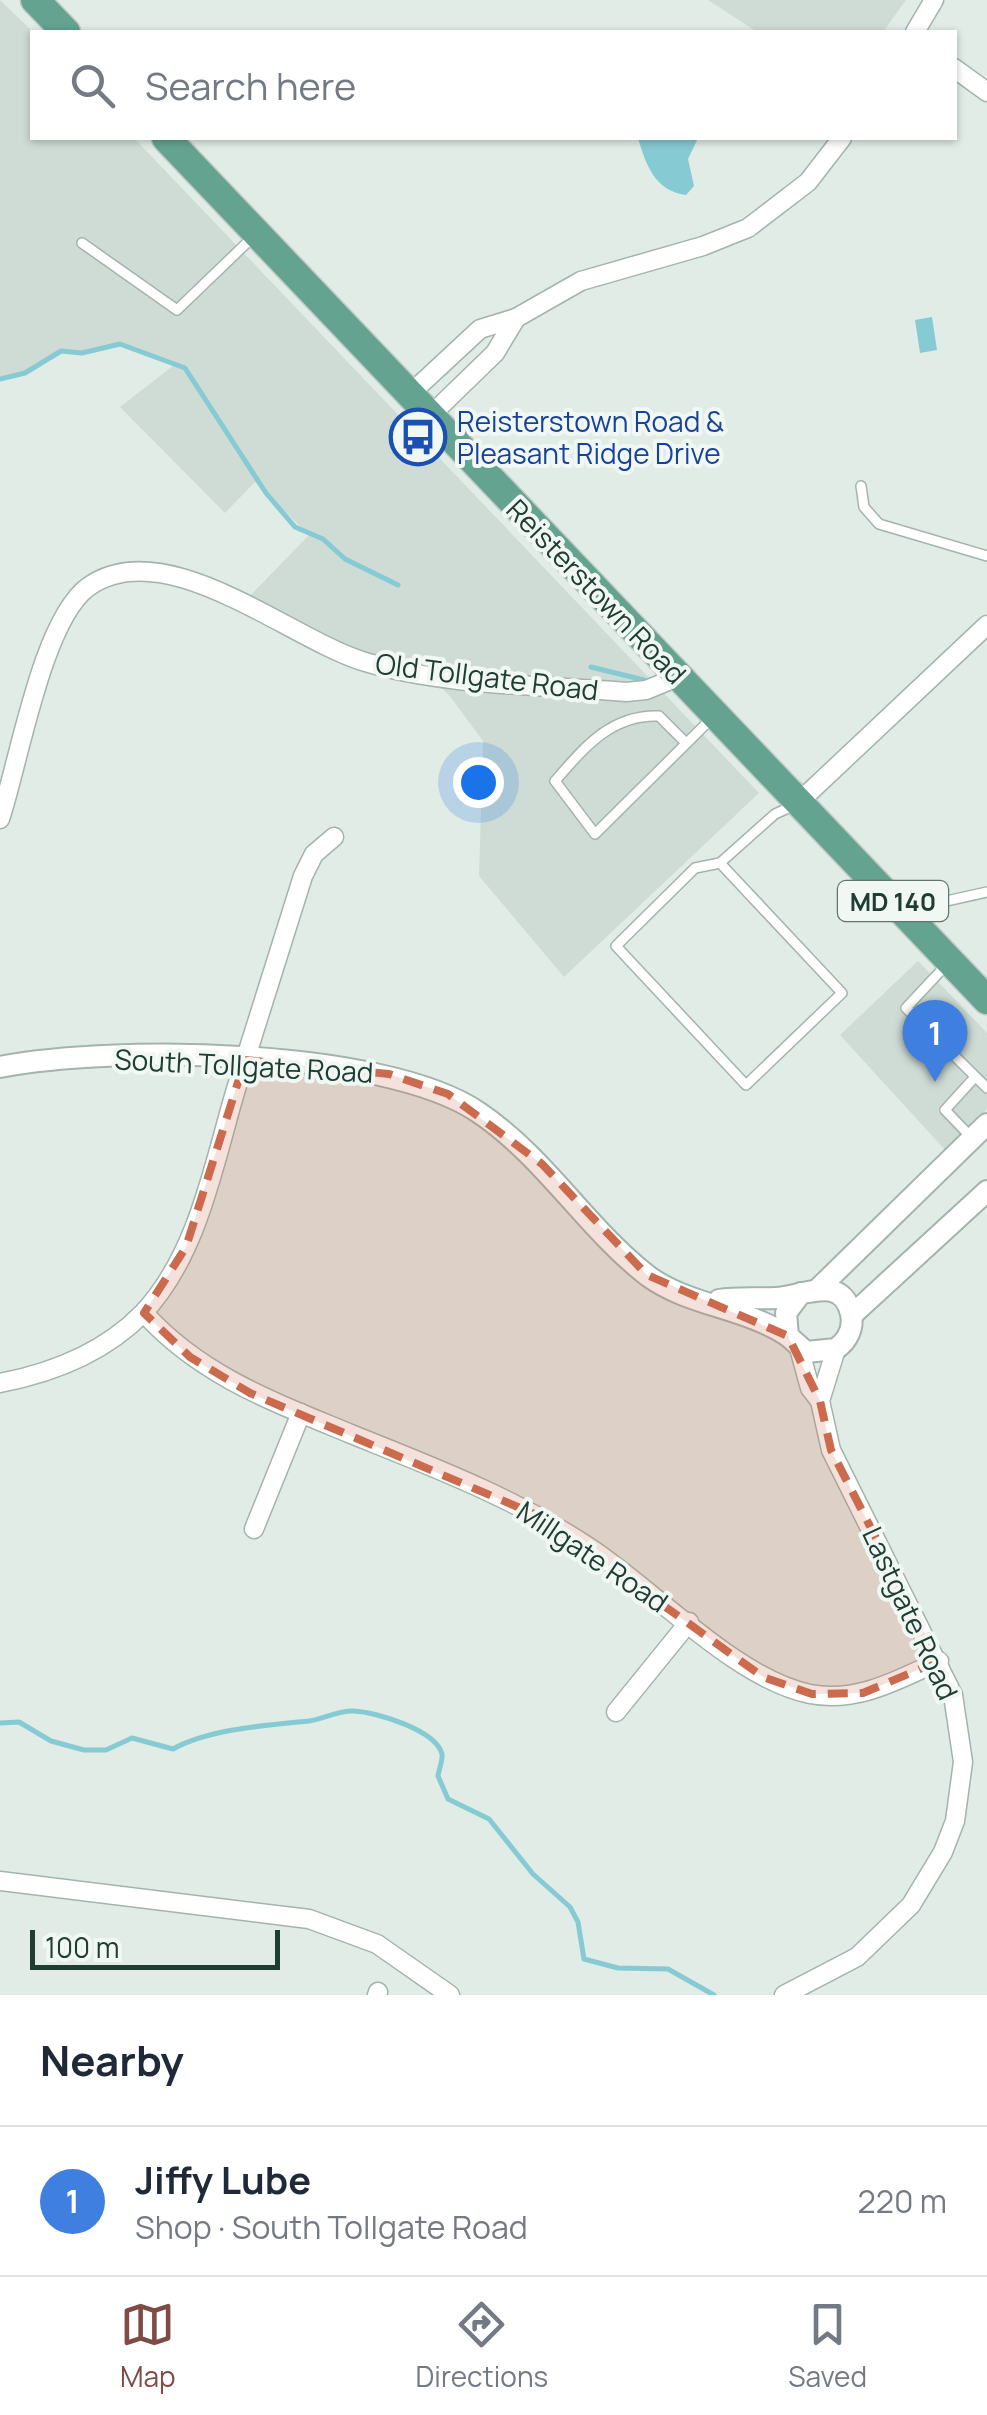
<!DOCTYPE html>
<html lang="en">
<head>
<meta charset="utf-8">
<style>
	body { margin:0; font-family:Manrope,sans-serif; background:#f2f2f3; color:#1f2937 }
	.scale { position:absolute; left:30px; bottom:25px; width:250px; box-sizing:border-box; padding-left:10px; border:5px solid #203d34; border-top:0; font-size:28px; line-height:35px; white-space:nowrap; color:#203d34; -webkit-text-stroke:8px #f1f8f4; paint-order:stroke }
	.you { position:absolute; left:478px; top:782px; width:35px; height:35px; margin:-25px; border:8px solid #fff; border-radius:50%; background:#1a73e8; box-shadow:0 0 0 15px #1a73e833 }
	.badge { display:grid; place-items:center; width:65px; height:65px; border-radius:50%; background:#804b44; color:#fff; font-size:32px; font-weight:700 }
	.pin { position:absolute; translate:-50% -82px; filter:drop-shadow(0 2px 5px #0008) }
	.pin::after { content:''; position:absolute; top:52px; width:35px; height:30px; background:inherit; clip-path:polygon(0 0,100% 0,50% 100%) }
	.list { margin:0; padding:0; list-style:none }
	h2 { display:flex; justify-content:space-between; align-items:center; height:130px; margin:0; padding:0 40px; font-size:42px }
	h2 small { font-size:32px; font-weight:400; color:#747a83 }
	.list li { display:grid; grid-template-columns:65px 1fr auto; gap:30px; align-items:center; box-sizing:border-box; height:150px; padding:0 40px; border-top:2px solid #e0e1e3 }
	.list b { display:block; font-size:38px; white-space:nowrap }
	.list p { margin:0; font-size:32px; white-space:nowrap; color:#747a83 }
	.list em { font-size:32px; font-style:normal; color:#747a83 }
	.icon { flex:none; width:55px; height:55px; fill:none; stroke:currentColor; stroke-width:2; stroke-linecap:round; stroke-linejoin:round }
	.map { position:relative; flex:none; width:987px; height:1995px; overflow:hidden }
	.search { position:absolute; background:#fff; box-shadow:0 2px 8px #0004; left:30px; right:30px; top:30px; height:110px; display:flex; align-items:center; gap:25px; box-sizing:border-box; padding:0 35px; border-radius:0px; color:#747a83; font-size:38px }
	.sheet { height:280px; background:#fff }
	nav { display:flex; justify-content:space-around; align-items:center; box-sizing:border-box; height:140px; border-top:2px solid #e0e1e3; background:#fff; font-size:28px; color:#747a83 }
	nav a { display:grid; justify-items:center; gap:5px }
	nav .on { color:#804b44 }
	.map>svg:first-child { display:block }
	.built { fill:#cfdcd5 }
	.water { fill:#86cad3 }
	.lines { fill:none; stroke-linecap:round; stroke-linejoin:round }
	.stream { stroke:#86cad3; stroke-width:5 }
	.service-casing { stroke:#a3b4ad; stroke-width:12 }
	.minor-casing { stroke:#a3b4ad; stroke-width:21 }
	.tertiary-casing { stroke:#a3b4ad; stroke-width:24 }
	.primary-casing { stroke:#c1c9c6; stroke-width:31 }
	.service { stroke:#fff; stroke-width:9 }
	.minor { stroke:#fff; stroke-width:18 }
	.tertiary { stroke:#fff; stroke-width:20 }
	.primary { stroke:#63a390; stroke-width:28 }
	.marked { fill:#cc6a4d; fill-opacity:0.2; stroke:#cc6a4d; stroke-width:8; stroke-dasharray:20 12; stroke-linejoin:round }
	.labels { text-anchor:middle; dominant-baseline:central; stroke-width:8; stroke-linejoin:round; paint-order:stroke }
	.shield { fill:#f1f8f4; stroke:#5f756e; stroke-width:2.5 }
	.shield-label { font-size:25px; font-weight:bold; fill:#203d34 }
	.transit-label { font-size:28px; fill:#164399; stroke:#f1f8f4; text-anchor:start }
	.street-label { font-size:28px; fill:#203d34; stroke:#f1f8f4 }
</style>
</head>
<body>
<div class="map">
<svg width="987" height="1995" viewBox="0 0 987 1995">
	<rect width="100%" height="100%" fill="#e1ece6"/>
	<g class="built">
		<polygon points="0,0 33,32 32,138 134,138 759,793 564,977 479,876 483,741 452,699 421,664 365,655 246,600 309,535 255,482 225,513 120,407 174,365 120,344 82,353 61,351 25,373 0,379"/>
		<polygon points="708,0 906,0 883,32 757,32"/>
		<polygon points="918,961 987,1033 987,1109 946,1151 840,1035"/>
	</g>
	<g class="water">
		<path d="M638,138H698L688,159L694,186L686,195C655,191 646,165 638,138Z"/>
		<polygon points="932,317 937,350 920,353 915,320"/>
	</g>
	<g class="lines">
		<g class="stream">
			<polyline points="0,379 25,373 61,351 82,353 120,344 185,368 266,493 295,527 323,539 345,559 398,585"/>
			<polyline points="591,667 644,680"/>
			<path d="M0,1723L19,1722L51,1741L84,1750H106L132,1738L173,1749C209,1729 268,1725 309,1721C324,1719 339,1710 354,1711C376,1712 436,1730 442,1754C443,1760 439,1769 438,1776L448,1799L489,1819L533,1874L570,1907L578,1922L584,1959L618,1968L668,1969L714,1995"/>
		</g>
		<g class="service-casing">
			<g id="service">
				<polyline points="82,243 177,310 255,235"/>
				<polyline points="861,486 864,507 879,524 987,556"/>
				<path d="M686,743L659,716C611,714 584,748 555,781L595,834L713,717"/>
				<polyline points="720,863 842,993 746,1085 616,946 695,868 720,863 775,814 797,804"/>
				<polyline points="906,910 987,892"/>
				<polyline points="948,963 906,1008 987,1088"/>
				<polyline points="971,1137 945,1110 975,1077"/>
			</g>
		</g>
		<g class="minor-casing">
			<g id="minor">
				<polyline points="915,32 934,0"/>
				<polyline points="954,68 987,92"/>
				<polyline points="410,394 480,329 516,318 581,281 703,246 748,228 808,182 842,138"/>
				<polyline points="431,415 495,353 516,318"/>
				<polyline points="799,802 987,625"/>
				<path d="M0,819C19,762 42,621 88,587C164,532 287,637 362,661C441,686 543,685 626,692L646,690L678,677"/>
				<path d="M144,1313C201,1376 274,1402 351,1434C433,1467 515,1498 590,1548C654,1590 736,1679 810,1694C857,1703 898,1680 939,1661"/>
				<path d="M0,1383C52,1373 105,1352 143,1313C198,1255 214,1163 236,1089C258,1018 281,947 303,876L314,854L334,837"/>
				<polyline points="820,1401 836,1349"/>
				<polyline points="254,1529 301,1413"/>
				<polyline points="616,1712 689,1622"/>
				<polyline points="0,1881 309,1919 377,1944 450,1995"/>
				<polyline points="377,1995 378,1992"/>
				<polyline points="784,1995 857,1957 911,1905 943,1852 955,1821 963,1762 953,1695 831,1450 820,1401 810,1388 799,1348"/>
			</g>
		</g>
		<g class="tertiary-casing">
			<g id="tertiary">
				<path d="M0,1067C113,1045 383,1048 478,1112C545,1157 586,1228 648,1276C689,1306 744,1307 788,1336"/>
				<polyline points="819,1288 987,1124"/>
				<path d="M719,1300C738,1297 757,1299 776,1298C802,1297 842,1273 851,1314C854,1329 847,1341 836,1349L806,1352L788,1336L786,1313L801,1293"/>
				<polyline points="852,1315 987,1191"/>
			</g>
		</g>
		<g class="primary-casing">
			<g id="primary">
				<polyline points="35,0 66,32"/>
				<polyline points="166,138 987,1000"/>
			</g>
		</g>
		<use href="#service" class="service"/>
		<use href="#minor" class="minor"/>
		<use href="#tertiary" class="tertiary"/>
		<use href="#primary" class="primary"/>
	</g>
	<path class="marked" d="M245,1060L389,1074L448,1094L542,1164L647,1275L788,1336L820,1401L831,1450L939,1661L863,1693L812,1694L763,1677L539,1516L250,1393L190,1357L144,1313L186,1247Z"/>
	<defs>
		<g id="bus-ring" transform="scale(2.875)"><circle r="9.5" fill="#f1f8f4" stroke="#1a4fb4" stroke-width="1.5"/><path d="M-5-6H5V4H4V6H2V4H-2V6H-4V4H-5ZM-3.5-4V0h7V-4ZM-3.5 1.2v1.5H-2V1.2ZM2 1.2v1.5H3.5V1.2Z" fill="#1a4fb4"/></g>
	</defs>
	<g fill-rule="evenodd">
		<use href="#bus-ring" x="418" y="437"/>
	</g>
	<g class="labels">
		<rect class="shield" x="838" y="881" width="110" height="40" rx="8"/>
		<g class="shield-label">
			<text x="893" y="901">MD 140</text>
		</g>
		<g class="transit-label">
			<text x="457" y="421">Reisterstown Road &amp;<tspan x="457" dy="32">Pleasant Ridge Drive</tspan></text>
		</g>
		<g class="street-label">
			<text transform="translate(597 591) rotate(46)">Reisterstown Road</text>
			<text transform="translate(487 676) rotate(7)">Old Tollgate Road</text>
			<text transform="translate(244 1065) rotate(3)">South Tollgate Road</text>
			<text transform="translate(593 1556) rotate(34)">Millgate Road</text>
			<text transform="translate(911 1613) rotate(65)">Lastgate Road</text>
		</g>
	</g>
</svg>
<div class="scale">100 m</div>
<div class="you"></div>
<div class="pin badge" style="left:935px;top:1082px;background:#3f7fe0">1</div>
<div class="search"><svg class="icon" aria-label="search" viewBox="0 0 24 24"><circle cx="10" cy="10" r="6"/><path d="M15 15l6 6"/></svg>Search here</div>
</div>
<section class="sheet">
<h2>Nearby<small></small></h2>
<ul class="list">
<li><span class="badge" style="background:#3f7fe0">1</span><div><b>Jiffy Lube</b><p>Shop · South Tollgate Road</p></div><em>220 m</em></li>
</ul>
</section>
<nav>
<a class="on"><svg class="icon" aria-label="map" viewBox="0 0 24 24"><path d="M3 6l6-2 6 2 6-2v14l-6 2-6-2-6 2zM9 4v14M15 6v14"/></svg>Map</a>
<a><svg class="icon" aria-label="directions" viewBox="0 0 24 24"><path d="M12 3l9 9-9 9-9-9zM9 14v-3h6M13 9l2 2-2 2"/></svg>Directions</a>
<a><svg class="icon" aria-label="saved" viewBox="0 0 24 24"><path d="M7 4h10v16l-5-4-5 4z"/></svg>Saved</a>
</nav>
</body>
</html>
